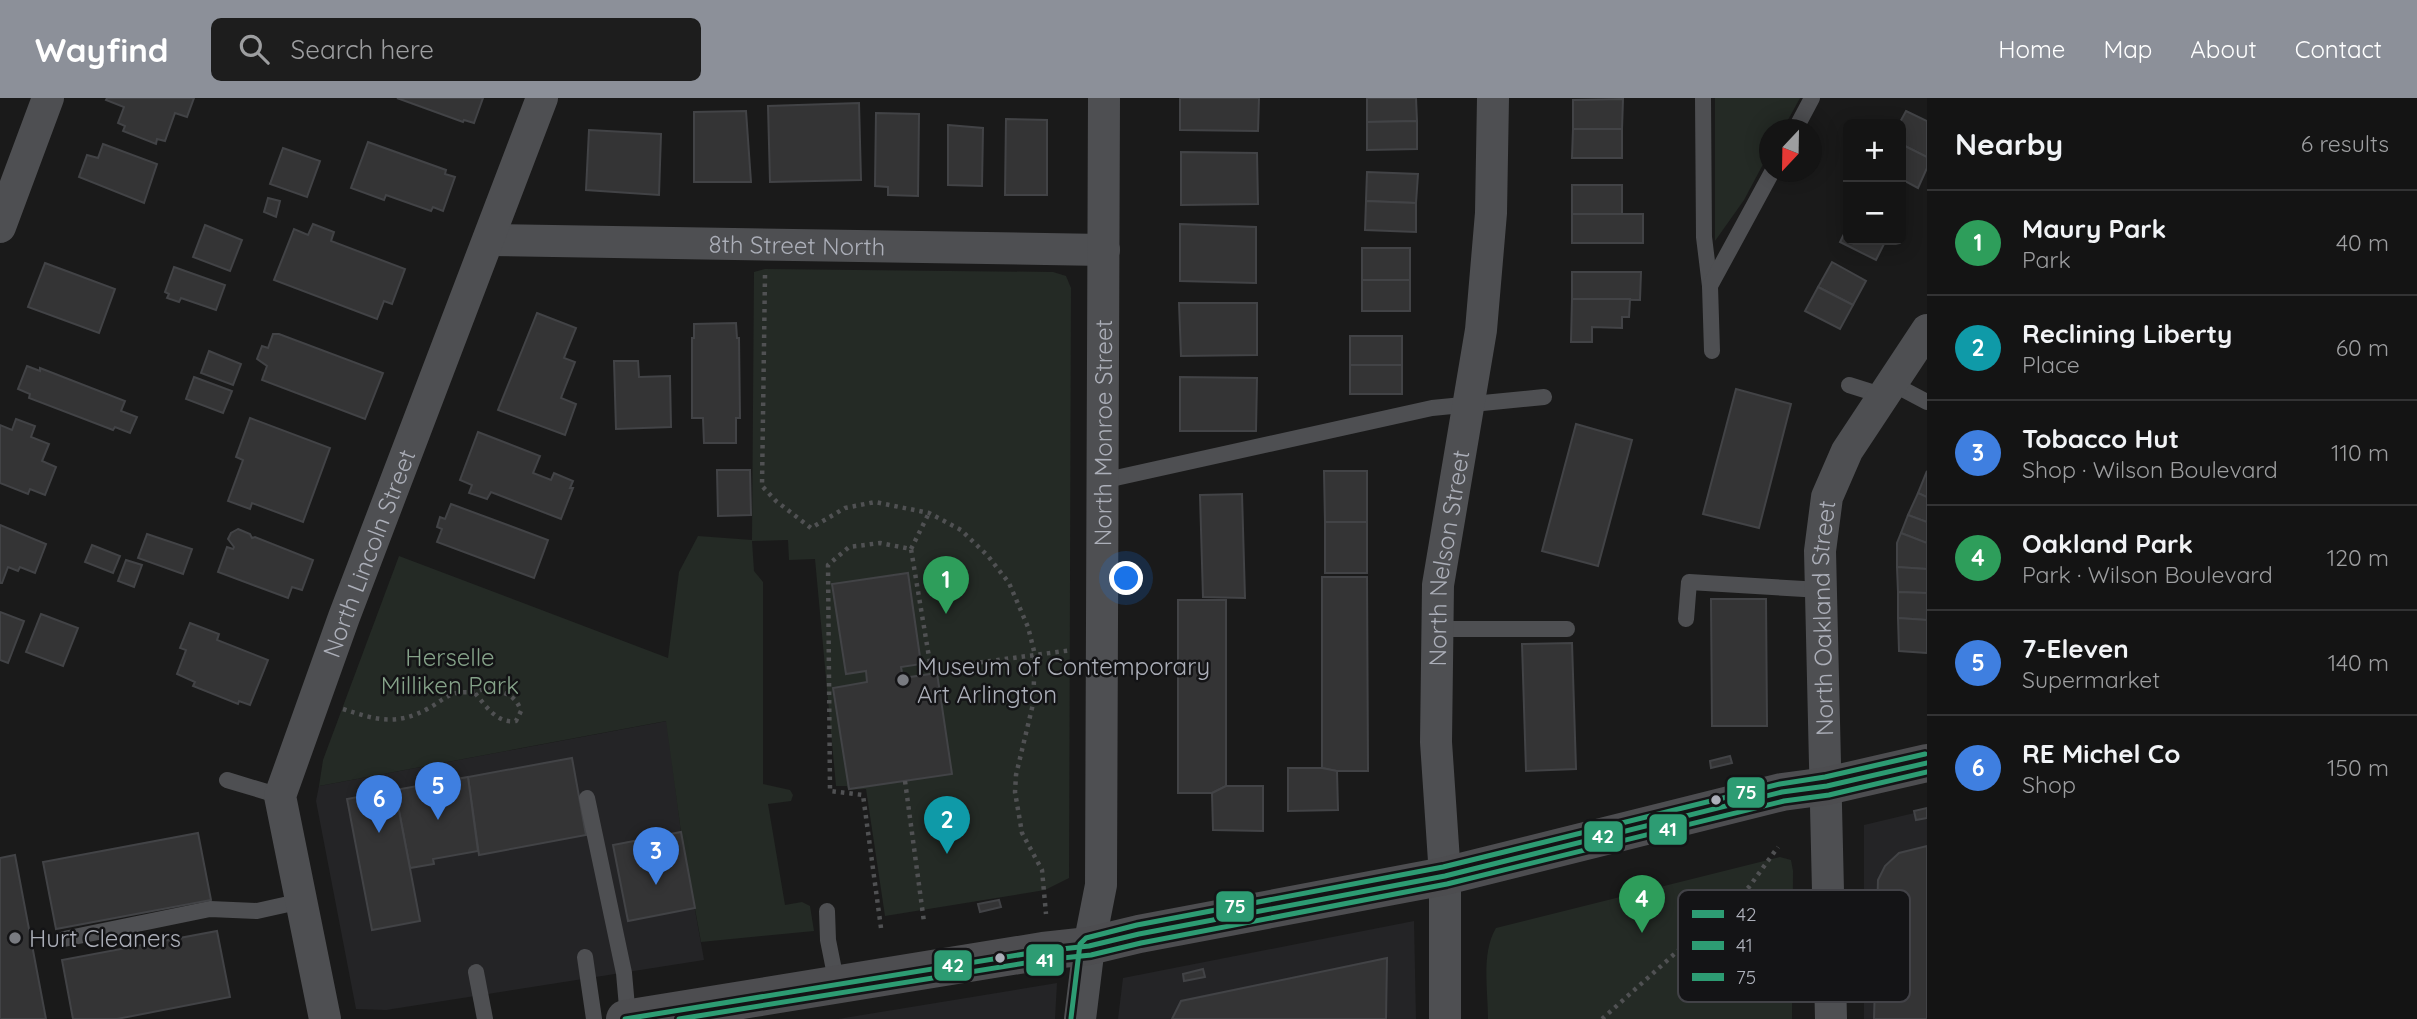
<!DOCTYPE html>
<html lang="en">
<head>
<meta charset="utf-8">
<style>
	body { margin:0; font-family:Quicksand,sans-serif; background:#1d1d1d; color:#f1f3f6 }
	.controls { position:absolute; right:21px; top:21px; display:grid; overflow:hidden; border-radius:10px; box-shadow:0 4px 18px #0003 }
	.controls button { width:63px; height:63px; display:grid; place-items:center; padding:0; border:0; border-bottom:2px solid #333334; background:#141414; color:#f1f3f6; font:35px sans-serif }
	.compass { position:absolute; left:1759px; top:21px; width:63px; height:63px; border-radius:50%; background:#141414; box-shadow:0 4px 18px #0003; rotate:202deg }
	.you { position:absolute; left:1127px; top:481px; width:24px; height:24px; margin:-18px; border:5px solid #fff; border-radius:50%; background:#1a73e8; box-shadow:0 0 0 10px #1a73e833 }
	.badge { display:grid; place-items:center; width:46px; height:46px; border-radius:50%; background:#8c9099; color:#fff; font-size:23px; font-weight:700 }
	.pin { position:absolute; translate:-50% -58px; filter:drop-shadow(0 2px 4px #0008) }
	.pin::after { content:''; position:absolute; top:37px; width:24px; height:21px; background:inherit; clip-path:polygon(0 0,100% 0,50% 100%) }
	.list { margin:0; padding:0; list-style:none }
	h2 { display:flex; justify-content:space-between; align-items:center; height:91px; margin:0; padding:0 28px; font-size:30px }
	h2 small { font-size:23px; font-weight:400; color:#9d9ea0 }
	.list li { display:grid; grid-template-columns:46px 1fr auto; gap:21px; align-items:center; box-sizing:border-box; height:105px; padding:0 28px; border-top:2px solid #333334 }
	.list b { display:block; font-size:26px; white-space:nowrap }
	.list p { margin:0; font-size:23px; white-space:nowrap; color:#9d9ea0 }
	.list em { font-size:23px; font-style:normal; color:#9d9ea0 }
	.icon { flex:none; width:38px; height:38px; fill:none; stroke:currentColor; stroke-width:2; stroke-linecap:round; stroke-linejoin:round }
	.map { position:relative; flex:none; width:1927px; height:921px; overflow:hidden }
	header { display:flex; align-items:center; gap:42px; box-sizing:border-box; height:98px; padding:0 35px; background:#8c9099; color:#fff }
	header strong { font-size:33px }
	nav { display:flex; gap:38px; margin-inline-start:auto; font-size:24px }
	.search { width:490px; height:63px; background:#1d1d1d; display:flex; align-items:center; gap:18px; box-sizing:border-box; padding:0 24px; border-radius:10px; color:#9d9ea0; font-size:26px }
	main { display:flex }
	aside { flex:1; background:#141414 }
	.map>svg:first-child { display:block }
	.built { fill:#242426 }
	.green { fill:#242a25 }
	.building { fill:#343435; stroke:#424346; stroke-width:2 }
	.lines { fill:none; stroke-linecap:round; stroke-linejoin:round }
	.path { stroke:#505153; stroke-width:4.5; stroke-dasharray:3.5 5; stroke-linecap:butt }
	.service { stroke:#4e4f52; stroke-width:16 }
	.minor { stroke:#4e4f52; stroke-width:32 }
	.secondary { stroke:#4d4d50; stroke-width:38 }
	.bus-1-casing { stroke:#141416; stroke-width:10 }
	.bus-2-casing { stroke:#141416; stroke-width:10 }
	.bus-3-casing { stroke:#141416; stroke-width:10 }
	.bus-1 { stroke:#2d9c73; stroke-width:5 }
	.bus-2 { stroke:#2d9c73; stroke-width:5 }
	.bus-3 { stroke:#2d9c73; stroke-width:5 }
	.poi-dot { fill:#797b81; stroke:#141416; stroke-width:2.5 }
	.bus-dot { fill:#acafb9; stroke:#141416; stroke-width:2.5 }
	.labels { text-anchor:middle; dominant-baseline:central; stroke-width:5; stroke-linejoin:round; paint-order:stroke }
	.street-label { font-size:24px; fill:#acafb9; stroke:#141416 }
	.park-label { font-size:24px; fill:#85a289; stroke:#141416 }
	.poi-label { font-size:24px; fill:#acafb9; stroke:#141416; text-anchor:start }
	.key { fill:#141416; stroke:#424247; stroke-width:2 }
	.key-label { font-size:19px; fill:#acafb9 }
	.line-badge { stroke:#141416; stroke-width:2.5 }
	.badge-label { font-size:19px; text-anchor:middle; font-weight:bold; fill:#fff }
</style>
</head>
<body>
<header>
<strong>Wayfind</strong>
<div class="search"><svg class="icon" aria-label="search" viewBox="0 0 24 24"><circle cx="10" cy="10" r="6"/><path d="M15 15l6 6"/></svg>Search here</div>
<nav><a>Home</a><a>Map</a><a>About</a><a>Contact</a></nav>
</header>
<main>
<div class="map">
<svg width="1927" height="921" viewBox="0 0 1927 921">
	<rect width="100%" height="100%" fill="#1a1a1a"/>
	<g class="built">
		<polygon points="667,623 681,734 704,862 386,912 356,911 316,703 319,688"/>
		<polygon points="1927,712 1927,921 1864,921 1864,727"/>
		<polygon points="1414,823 1416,921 1118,921 1123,880"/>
		<polygon points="1057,885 1055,921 838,921"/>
	</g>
	<g class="green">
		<polygon points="1715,0 1800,0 1783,31 1770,32 1769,55 1744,102 1715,143"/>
		<polygon points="765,171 1053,174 1066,178 1071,190 1069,780 1045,792 885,818 866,691 848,692 847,688 836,688 815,461 789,462 788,442 752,443 754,473 763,484 763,686 790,692 793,697 791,703 768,706 785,807 802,804 810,808 814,833 701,844 681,734 666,623 319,688 323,662 399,458 668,560 679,474 698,438 752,442 754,174"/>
		<path d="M1780,759L1791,762L1793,773L1792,921H1488C1488,892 1481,855 1496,830Z"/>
	</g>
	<g class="building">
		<polygon points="107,0 194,0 187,19 175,15 165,43 157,41 156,46 123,33 125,28 118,25 124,9 106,2"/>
		<polygon points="397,0 483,0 474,25 464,22 463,24"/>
		<polygon points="1180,0 1259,0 1258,33 1180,32"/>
		<polygon points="1367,0 1416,0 1417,23 1367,24"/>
		<polygon points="1623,1 1622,31 1573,31 1573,2"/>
		<polygon points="859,5 861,82 770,84 768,8"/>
		<polygon points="746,13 751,84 694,84 694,14"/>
		<polygon points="1906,13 1927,23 1927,59 1901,46 1899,26"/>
		<polygon points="876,15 919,16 918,98 888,97 888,89 875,88"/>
		<polygon points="1006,21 1047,22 1047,97 1005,97"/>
		<polygon points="1417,23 1417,51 1367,52 1367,24"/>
		<polygon points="948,27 983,30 982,88 948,87"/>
		<polygon points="1573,31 1622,31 1622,60 1572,60"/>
		<polygon points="589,32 661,36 659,97 586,92"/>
		<polygon points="368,44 446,72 445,76 455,79 443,113 433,109 431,113 386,97 384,102 351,90"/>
		<polygon points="103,46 157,66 144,105 79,79 87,57 98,60"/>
		<polygon points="1901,46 1927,59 1927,70 1918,90 1901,81"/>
		<polygon points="283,50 320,63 307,99 270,86"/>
		<polygon points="1181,54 1257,55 1258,106 1181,107"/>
		<polygon points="1367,74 1418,76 1416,105 1366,103"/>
		<rect x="1572" y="87" width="50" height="29"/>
		<polygon points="268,100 280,103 276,119 264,114"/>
		<polygon points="1366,103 1416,105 1416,134 1365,132"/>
		<rect x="1572" y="116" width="71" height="29"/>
		<polygon points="313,126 334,134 331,143 405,171 392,206 384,203 377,221 274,182 294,131 308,137"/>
		<polygon points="1180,126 1256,129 1256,185 1180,183"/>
		<polygon points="205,127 242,142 230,173 193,159"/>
		<polygon points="1848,128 1848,142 1886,142 1876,162 1840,144"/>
		<rect x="1362" y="150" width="48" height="32"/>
		<polygon points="1832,164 1866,183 1853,207 1818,189"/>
		<polygon points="45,165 115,191 99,235 28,209"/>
		<polygon points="174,169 225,187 216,212 181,200 179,204 167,200 169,196 165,194"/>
		<polygon points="1572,174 1641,174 1640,202 1572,201"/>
		<rect x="1362" y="182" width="48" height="31"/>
		<polygon points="1818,189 1853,207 1840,231 1805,213"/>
		<polygon points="1572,201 1630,201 1629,219 1622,219 1622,230 1592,229 1592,244 1571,244"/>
		<polygon points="1179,205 1257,205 1257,257 1181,258"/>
		<polygon points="537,215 576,230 564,260 575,264 561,300 576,306 565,337 498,312"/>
		<polygon points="736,225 737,240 739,240 740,320 736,320 736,345 704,345 703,320 692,320 692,240 694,240 694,226"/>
		<polygon points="273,236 279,236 383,275 365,321 262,282 267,268 257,261 262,248 268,250"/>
		<rect x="1350" y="238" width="52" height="29"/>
		<polygon points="209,253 241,266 233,287 201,275"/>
		<polygon points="614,263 638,263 639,279 670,278 671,329 616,331"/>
		<rect x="1350" y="267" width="52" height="29"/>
		<polygon points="27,268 40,273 40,270 125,303 121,313 137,319 130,335 115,329 113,332 29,300 30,296 18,291"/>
		<polygon points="194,279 232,293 223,315 186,301"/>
		<polygon points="1180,279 1257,280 1256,333 1180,333"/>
		<polygon points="1736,291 1791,306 1759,430 1703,416"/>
		<polygon points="250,320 330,350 303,424 252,405 250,411 228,403 243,362 236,359"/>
		<polygon points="16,321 35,328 31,339 49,346 42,363 56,369 45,397 30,391 28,396 0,385 0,327 12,332"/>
		<polygon points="1576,326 1632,342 1598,468 1542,453"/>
		<polygon points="478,334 540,358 533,375 551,382 554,375 573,383 570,390 573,390 561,421 491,394 487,401 469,395 472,387 460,382"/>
		<polygon points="717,372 750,372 751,417 718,418"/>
		<polygon points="1324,373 1367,373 1367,424 1325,424"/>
		<polygon points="1927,373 1927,399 1918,395"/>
		<polygon points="1918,395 1927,399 1927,424 1908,417"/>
		<polygon points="1242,396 1245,500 1203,499 1200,397"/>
		<polygon points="451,406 548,442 534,480 437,444 442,431 437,429 440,419 445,421"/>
		<polygon points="1908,417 1927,424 1927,445 1901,435"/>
		<rect x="1325" y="424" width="42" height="51"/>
		<polygon points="0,427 46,446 35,475 20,469 18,473 8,469 2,485 0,485"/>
		<polygon points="238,431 250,436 252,440 255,439 313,462 302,492 292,489 288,500 218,474 227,449 233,451 234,449 228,441 231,435"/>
		<polygon points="1901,435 1927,445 1927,471 1897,469 1897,445"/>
		<polygon points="147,436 192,451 183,476 138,460"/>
		<polygon points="92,447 120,458 113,475 85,464"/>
		<polygon points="126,462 142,467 134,489 118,483"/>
		<polygon points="1897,469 1927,471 1927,495 1898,494"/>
		<polygon points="908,475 921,566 901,569 903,580 937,575 952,676 849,691 833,590 867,584 866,573 846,576 832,486"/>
		<polygon points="1322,479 1367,479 1368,673 1337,673 1322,670"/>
		<polygon points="1898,494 1927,495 1927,522 1898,520"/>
		<polygon points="1711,501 1766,501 1767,628 1712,628"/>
		<polygon points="1178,502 1226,502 1226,688 1212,695 1178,695"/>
		<polygon points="0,514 24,523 8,565 0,562"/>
		<polygon points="41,516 78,530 63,568 26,554"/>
		<polygon points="1898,520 1927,522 1927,555 1899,553"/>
		<polygon points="190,525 219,536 217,542 268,562 250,607 239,603 238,606 193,588 195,584 177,576 186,552 180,550"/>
		<polygon points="1572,545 1576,671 1526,673 1522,546"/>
		<polygon points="1730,658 1732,665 1711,670 1710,663"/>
		<polygon points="572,660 586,737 479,757 468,679"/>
		<polygon points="1288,670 1322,670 1337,673 1338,712 1288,713"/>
		<polygon points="468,679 478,753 433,761 434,766 410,770 395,692"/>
		<polygon points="1226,688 1263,688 1263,733 1213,732 1212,695"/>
		<polygon points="395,692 420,823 372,832 347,701"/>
		<polygon points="1927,710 1927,720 1916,722 1914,713"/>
		<polygon points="681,734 695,810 628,823 613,747"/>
		<polygon points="198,735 211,802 56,831 43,764"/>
		<polygon points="1927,748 1927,921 1874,921 1878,782 1885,768 1899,755"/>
		<polygon points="15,757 46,921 0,921 0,760"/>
		<polygon points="999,802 1001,809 980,814 978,806"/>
		<polygon points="217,833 230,899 117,921 73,921 62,862"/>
		<polygon points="1387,860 1386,921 1172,921 1181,903"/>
		<polygon points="1203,871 1205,879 1184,883 1183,876"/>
	</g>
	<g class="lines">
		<g class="path">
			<polyline points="765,177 762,388 776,403 811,430 845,410 875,404 929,415 961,432 988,458 1009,485 1028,529 1035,557 1033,606 1016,677 1015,694 1022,735 1042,772 1046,816"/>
			<polyline points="911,451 929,415"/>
			<path d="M343,611C376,622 397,628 429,610C437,606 444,599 453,596C465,592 472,597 485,590C502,594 515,595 521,613L516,623C497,626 486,608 475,595"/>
			<polyline points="905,683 924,824"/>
			<polyline points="881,830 863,697 830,693 828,467 849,449 880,445 911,451 931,571 1072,552"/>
			<polyline points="1602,921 1749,789 1778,749"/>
		</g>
		<g class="service">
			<polyline points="1703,0 1704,139 1710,188"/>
			<polyline points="1795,32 1812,0"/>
			<polyline points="1712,253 1710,188 1772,74"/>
			<polyline points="1893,286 1927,304"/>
			<polyline points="1849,287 1884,298"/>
			<polyline points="1102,383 1432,310 1544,299"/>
			<polyline points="1686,521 1689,484 1821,492"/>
			<polyline points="1437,531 1567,531"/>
			<polyline points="227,682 280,698"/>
			<polyline points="587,700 624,875 628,920"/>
			<polyline points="827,813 828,842 837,887"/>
			<polyline points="64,841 210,811 257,813 302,803"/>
			<polyline points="585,859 594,921"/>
			<polyline points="476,874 485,921"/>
		</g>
		<g class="minor">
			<polyline points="0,129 48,0"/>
			<path id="s1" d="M489,142L1104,152"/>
			<path id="s2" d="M325,921L280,698L344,519L542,0"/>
			<path id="s3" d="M1080,921L1089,848L1101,787L1104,0"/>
			<path id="s4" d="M1445,921V778L1436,644L1438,487L1481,232L1491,115L1493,0"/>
			<path id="s5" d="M1831,921L1820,453L1827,399L1847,353L1927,232"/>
		</g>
		<polyline class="secondary" points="625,921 1043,853 1089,848 1139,836 1445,778 1782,694 1827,688 1927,665"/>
		<g class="bus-1-casing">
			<polyline id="bus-1" points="625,921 1043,853 1089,848 1139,836 1445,778 1782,694 1827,688 1927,665"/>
		</g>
		<g class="bus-2-casing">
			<polyline id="bus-2" points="679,921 1044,862 1091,857 1141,845 1447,786 1784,703 1829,697 1927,674"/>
		</g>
		<g class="bus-3-casing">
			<polyline id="bus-3" points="1071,920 1080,846 1086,840 1137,827 1443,769 1780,686 1825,679 1925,656"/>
		</g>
		<use href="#bus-1" class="bus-1"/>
		<use href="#bus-2" class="bus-2"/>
		<use href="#bus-3" class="bus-3"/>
	</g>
	<g class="poi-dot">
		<circle cx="903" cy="582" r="7"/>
		<circle cx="15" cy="840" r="7"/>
	</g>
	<g class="bus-dot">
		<circle cx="1716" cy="702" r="6"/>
		<circle cx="1000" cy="860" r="6"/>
	</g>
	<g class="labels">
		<g class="street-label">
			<text stroke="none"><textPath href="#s1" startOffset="308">8th Street North</textPath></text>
			<text stroke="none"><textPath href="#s3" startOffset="588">North Monroe Street</textPath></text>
			<text stroke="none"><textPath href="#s2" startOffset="486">North Lincoln Street</textPath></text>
			<text stroke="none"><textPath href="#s4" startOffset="462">North Nelson Street</textPath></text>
			<text stroke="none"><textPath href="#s5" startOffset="401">North Oakland Street</textPath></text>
		</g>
		<g class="park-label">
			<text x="450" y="559">Herselle<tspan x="450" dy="28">Milliken Park</tspan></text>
		</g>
		<g class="poi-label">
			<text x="917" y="568">Museum of Contemporary<tspan x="917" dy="28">Art Arlington</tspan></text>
			<text x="29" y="840">Hurt Cleaners</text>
		</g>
	</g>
	<rect x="1678" y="792" width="232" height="112" rx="10" class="key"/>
	<rect x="1692" y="812" width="32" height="8" fill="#2d9c73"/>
	<rect x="1692" y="843" width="32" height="9" fill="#2d9c73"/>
	<rect x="1692" y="875" width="32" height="8" fill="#2d9c73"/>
	<g class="key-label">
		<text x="1736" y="823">42</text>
		<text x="1736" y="854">41</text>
		<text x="1736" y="886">75</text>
	</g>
	<g class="line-badge">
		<rect x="1726" y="678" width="40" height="33" rx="7" fill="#2d9c73"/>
		<rect x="1648" y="715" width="40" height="33" rx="7" fill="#2d9c73"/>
		<rect x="1583" y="722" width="41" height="33" rx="7" fill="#2d9c73"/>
		<rect x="1215" y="792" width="40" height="33" rx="7" fill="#2d9c73"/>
		<rect x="1025" y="845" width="40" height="34" rx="7" fill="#2d9c73"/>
		<rect x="933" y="851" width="40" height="33" rx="7" fill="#2d9c73"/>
	</g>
	<g class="badge-label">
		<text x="1746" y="701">75</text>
		<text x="1668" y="738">41</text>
		<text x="1603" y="745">42</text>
		<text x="1235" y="815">75</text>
		<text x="1045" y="869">41</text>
		<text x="953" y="874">42</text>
	</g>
</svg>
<div class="controls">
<button>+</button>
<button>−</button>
</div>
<svg class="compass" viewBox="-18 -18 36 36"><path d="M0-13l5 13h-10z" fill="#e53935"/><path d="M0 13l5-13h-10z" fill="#9d9ea0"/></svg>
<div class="you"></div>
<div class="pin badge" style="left:946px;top:516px;background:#2e9e5b">1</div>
<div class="pin badge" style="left:947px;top:756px;background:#0f9aa8">2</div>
<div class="pin badge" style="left:656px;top:787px;background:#3f7fe0">3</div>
<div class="pin badge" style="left:1642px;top:835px;background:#2e9e5b">4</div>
<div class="pin badge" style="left:438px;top:722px;background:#3f7fe0">5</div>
<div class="pin badge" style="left:379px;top:735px;background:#3f7fe0">6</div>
</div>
<aside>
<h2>Nearby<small>6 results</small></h2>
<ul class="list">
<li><span class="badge" style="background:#2e9e5b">1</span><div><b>Maury Park</b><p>Park</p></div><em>40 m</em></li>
<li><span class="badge" style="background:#0f9aa8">2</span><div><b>Reclining Liberty</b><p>Place</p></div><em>60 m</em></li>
<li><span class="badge" style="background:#3f7fe0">3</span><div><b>Tobacco Hut</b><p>Shop · Wilson Boulevard</p></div><em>110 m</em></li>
<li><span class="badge" style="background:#2e9e5b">4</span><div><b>Oakland Park</b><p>Park · Wilson Boulevard</p></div><em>120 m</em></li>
<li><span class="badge" style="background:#3f7fe0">5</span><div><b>7-Eleven</b><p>Supermarket</p></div><em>140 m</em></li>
<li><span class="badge" style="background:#3f7fe0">6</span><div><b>RE Michel Co</b><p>Shop</p></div><em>150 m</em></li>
</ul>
</aside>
</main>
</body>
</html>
